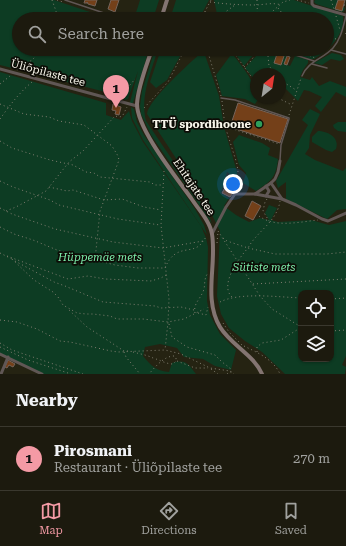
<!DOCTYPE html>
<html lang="en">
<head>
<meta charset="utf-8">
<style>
	body { margin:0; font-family:"Roboto Serif",serif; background:#252317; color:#f1f3f6 }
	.controls { position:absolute; right:12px; bottom:12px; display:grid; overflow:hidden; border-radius:8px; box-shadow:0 1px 3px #0004 }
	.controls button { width:36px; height:36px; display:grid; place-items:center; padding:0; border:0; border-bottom:1px solid #3a382e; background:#1c1a0e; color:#f1f3f6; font:20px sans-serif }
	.compass { position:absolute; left:250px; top:68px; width:36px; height:36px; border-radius:50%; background:#1c1a0e; box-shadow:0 1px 3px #0004; rotate:30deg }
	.you { position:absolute; left:233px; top:184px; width:14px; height:14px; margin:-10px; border:3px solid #fff; border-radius:50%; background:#1a73e8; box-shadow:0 0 0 6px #1a73e833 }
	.badge { display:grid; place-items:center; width:26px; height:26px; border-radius:50%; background:#f49aa5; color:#111; font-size:13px; font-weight:700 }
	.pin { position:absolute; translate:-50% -33px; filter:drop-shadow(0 1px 2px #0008) }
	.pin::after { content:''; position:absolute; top:21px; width:14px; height:12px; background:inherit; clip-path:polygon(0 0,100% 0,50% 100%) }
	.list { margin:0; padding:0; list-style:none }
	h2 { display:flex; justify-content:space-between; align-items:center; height:52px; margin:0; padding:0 16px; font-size:17px }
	h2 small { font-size:13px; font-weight:400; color:#a0a19e }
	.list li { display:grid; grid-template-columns:26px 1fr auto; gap:12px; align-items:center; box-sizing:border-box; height:64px; padding:0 16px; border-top:1px solid #3a382e }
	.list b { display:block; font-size:15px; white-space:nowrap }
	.list p { margin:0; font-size:13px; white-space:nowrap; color:#a0a19e }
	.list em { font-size:13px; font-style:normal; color:#a0a19e }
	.icon { flex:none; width:22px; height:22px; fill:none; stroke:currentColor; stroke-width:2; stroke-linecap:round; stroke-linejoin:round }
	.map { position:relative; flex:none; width:346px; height:374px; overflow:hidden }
	.search { position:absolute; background:#1c1a0e; box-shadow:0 1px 3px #0004; left:12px; right:12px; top:12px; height:44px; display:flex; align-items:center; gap:10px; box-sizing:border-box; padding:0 14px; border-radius:22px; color:#a0a19e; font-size:15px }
	.sheet { height:116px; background:#1c1a0e }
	nav { display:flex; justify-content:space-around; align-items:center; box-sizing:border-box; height:56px; border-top:1px solid #3a382e; background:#1c1a0e; font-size:11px; color:#a0a19e }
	nav a { display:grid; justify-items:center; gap:2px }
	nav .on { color:#f49aa5 }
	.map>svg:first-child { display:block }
	.green { fill:#0d3c23; fill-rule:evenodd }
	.building { fill:#744019; stroke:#756359 }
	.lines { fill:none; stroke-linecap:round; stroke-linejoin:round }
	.path { stroke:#807e70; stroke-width:1; stroke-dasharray:1 3; stroke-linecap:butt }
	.service { stroke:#605755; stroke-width:1.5 }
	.minor { stroke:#605755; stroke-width:3 }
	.secondary { stroke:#837471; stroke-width:4 }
	.leisure-dot { fill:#2e9e5b; stroke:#0d0c06; stroke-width:1.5 }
	.labels { text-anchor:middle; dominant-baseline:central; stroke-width:3.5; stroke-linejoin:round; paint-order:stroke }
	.street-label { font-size:11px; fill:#f7f5ea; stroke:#0d0c06 }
	.poi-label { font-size:11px; font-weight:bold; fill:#f7f5ea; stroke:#0d0c06; text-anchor:end }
	.park-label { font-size:11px; font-style:italic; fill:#7cedaa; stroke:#0d0c06 }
</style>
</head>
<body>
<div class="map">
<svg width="346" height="374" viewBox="0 0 346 374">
	<rect width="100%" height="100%" fill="#252312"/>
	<g class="green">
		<polygon points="0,0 54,0 111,19 19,19 19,49 145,49 143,54 145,49 149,49 133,103 130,103 130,102 138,71 128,99 125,100 121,96 0,65"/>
		<polygon points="140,0 159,0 153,19 134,19"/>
		<polygon points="176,0 209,0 199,19 170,19"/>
		<path d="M214,0H294L343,16C345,35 329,50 314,59H311L286,51L285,53L291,55L290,57L287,56L284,64L290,66L295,56L308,60V63L303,70L300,77L310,80L312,77L319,86L330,81L346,87V97L336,92L321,112L315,106L322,97L309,91L304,90L298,101L283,86H280V74H256V81L245,68L257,55L254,54L244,66L233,50L235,49H327V19H218Z"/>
		<polygon points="315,0 338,0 335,9 343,7 345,8 344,11 342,12 316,4 314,2"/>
		<path d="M155,49H158C151,73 140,95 146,121L207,211L212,224L151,135L141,114L140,106L142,91Z"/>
		<polygon points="161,49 184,49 167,80 156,88 150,82"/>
		<path d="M202,52H204L219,96L224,127L235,165L237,172L236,183L234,185L229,182L230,174L227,172L221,193L229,198L224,206L236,215L249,222L260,218L269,220L265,213L269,205L277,208L271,220L278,222L311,220L329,225L346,221V356L342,365L346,367L345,374H285L262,352L245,341L229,328L221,314L217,296L220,231L209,209L147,114C148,100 190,63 202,52ZM301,293H331V359H301Z"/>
		<polygon points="332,53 341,55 344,59 340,61 331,59 322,65 314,63"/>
		<path d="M230,56H234C243,68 256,82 256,98H259L255,104L245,99L222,96L216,75Z"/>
		<path d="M0,72L106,103V115L121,120L129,111L132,121L143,142L201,226L206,238L208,247L207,301L210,315L220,334L236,350L231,370L215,366L203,359L184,357L177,348L160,344L145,347L143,356C151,366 157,371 169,372L172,363C186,359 188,364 196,374H42L0,354Z"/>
		<polygon points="131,107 134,109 137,122 144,135 195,209 204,225 207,235 143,140 132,118"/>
		<polygon points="310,109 320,114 310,135 309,148 305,154 315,160 343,171 346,168 346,209 337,210 327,219 286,199 286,182 278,188 276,181 308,125 302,120"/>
		<polygon points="338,122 346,122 346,132 338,131 334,128 333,125"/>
		<path d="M318,131C327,131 340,137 336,149L332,152L326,150L312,142V137Z"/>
		<path d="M239,135L262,143L270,148L268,155L278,159C276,178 271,181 256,191L243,183L246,173L239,165L233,142Z"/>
	</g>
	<g class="building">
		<polygon points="85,0 97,0 95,6 88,4 87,2 87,3 84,3"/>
		<polygon points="111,0 119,0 115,12 108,9"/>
		<polygon points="338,0 345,0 342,11 335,9"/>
		<polygon points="278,51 285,53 281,65 274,63"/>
		<polygon points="287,56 290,57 287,65 284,64"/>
		<polygon points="238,103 288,119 280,143 230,127"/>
		<polygon points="113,104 121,107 119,115 115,114 116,111 112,110"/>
		<polygon points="227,184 235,188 233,193 230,197 222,193"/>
		<polygon points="252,201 261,206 253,220 245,216"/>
		<polygon points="8,360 15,364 13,367 9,365 7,368 5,367"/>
	</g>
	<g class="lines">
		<g class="path">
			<polyline points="52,0 56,11 57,19"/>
			<polyline points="57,0 63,2"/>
			<polyline points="257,0 257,5 258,19"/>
			<polyline points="297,0 309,3"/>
			<polyline points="331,0 334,9"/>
			<path d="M210,2C225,4 240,5 255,5C263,5 273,2 281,5"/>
			<polyline points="344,5 346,5"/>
			<polyline points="278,8 282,13 283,19"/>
			<polyline points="205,12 212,14 217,19"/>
			<polyline points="282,13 294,19"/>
			<polyline points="102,15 113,19"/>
			<polyline points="58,16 66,19"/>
			<polyline points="336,16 340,30"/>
			<polyline points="217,18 235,5"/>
			<polyline points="84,19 90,12"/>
			<polyline points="201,19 211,0"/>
			<polyline points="248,19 257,11"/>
			<polyline points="264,19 283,2 290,0"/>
			<polyline points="345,34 346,33"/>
			<polyline points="327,38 337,39"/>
			<polyline points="144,49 145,49"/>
			<polyline points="207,49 221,96"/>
			<polyline points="231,49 256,83"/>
			<polyline points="264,49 268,56 269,66 276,74"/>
			<polyline points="295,49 315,58"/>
			<polyline points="244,67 250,62 259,49"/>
			<polyline points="17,70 32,60 43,49"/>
			<polyline points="280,80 296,90"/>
			<polyline points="0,84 10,76"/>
			<polyline points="118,96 130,85 135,79"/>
			<polyline points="278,98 292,105"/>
			<polyline points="222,101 225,126 237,164 238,172 236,191"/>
			<polyline points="0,104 24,114 49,117 59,121 84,125 112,146 118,156 119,160 100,211 95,260"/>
			<polyline points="144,108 168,82 185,49"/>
			<polyline points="289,115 301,78"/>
			<path d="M0,119C10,105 19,93 32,82"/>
			<polyline points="227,129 230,128 279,144"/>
			<polyline points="0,141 12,148 50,160 73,165 86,172 94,173 100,177 150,182 155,185 163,185"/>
			<polyline points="164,171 161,225 169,299 168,322 165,350"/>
			<polyline points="0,181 13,187 50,200 59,205 118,219 160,225"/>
			<polyline points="49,187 67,191 73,190 104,200 122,199 144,207 161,210"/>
			<polyline points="267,199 265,202 263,211 269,221"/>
			<polyline points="0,208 12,214 55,229 113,242 163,248 203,241 207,236"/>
			<polyline points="6,211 16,207 46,191 69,162 83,151 115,116 120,117 123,115 127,107"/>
			<path d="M259,216C275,228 299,222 318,220"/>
			<path d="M0,227L14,234L33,240L57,250L115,265L138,268H165C176,241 194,257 203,241"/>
			<polyline points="218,231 260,296 272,309 301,327"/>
			<path d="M223,238L227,241L248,248C257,231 277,222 280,201"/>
			<polyline points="217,243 218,231"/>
			<polyline points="0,253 12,259"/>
			<polyline points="7,256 68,279 88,276 105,279 151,281 161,278 166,275"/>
			<polyline points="12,259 34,280 53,292 58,297 63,305 77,313 86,314 93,314 110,316 117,319 143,319 168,322 184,319 204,309"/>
			<polyline points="15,261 54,282 65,286 103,302 155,306 161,308 181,307 194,310"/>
			<polyline points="253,284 346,279"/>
			<path d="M232,297C219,285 239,258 248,248L275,254H327L346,252"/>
			<polyline points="331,299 346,298"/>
			<path d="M220,302C239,292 279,297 301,298"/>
			<polyline points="69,310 87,327 124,351 128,351"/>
			<path d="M195,313C193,303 201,299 204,289C205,284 204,278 208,273"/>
			<polyline points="198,313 206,315 208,307"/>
			<polyline points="0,320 17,322 37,329 60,341 70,342 111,351 118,352 165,350 181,354 210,368 230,371 234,374"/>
			<polyline points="223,323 229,332 243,346"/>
			<polyline points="169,324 172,337 187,347 215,355 222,362 230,368 231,372 227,374"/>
			<polyline points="331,331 346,330"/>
			<polyline points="0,343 12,350 83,374"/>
			<path d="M244,346C258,353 273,359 280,374"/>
			<polyline points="0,347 28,360 71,374"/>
			<polyline points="124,352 126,357 140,374"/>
			<path d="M133,352C140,354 147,355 153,358C160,360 166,364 173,364L176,361V358L174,356C164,356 155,367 149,374"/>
			<polyline points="257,352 257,347 262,343 281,340 300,328"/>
			<polyline points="177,361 195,368 208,368"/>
			<polyline points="211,369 218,374"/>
		</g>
		<g class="service">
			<polyline points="65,0 122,19"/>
			<polyline points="331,50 346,54"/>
			<polyline points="286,52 314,61"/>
			<polyline points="312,64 327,68"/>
			<path d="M302,76C308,61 323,59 333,48C341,39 343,27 346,16"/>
			<polyline points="221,98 235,100 289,118 289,119 281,145 280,160"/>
		</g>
		<g class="minor">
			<polyline points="312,0 312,4 314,6 346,15"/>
			<polyline points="0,69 137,106"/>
			<polyline points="271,183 282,199"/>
			<polyline points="255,194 282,199 296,205 322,219 328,221 346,213"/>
			<polyline points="266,196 269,191 266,186"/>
			<polyline points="212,234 226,207 235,194 255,194 271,183 275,179 278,172 280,161"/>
			<polyline points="0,354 42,374"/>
			<polyline points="1,374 8,357"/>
		</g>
		<g class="secondary">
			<polyline points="161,19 167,0"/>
			<path d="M152,49C146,67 138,86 137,104C137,129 176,177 191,198C198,209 210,221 212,234C217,265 203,298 220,327C231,345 254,355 262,374"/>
		</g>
	</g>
	<circle class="leisure-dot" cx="259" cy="124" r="4"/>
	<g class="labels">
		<g class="street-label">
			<text transform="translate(48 73) rotate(15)">Üliõpilaste tee</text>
			<text transform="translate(194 187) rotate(56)">Ehitajate tee</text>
		</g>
		<g class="poi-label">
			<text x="251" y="124">TTÜ spordihoone</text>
		</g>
		<g class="park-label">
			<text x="100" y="257">Hüppemäe mets</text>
			<text x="264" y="267">Sütiste mets</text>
		</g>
	</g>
</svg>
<div class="controls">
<button><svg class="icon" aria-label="locate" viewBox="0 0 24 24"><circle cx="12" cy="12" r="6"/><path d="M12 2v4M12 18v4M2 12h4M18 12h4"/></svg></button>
<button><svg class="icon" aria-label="layers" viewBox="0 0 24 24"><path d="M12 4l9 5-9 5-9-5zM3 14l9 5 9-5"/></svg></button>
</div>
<svg class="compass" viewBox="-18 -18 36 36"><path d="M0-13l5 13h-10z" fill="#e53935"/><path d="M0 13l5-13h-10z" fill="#a0a19e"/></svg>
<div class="you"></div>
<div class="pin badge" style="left:116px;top:108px">1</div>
<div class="search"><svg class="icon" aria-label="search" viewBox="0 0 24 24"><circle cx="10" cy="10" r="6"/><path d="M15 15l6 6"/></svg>Search here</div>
</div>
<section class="sheet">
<h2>Nearby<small></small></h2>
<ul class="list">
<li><span class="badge">1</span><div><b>Pirosmani</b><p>Restaurant · Üliõpilaste tee</p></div><em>270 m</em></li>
</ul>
</section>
<nav>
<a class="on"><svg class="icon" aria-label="map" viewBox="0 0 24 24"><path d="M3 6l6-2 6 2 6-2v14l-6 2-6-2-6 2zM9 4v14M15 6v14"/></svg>Map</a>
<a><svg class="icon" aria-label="directions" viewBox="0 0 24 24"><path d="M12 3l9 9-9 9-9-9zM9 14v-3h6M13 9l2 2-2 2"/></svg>Directions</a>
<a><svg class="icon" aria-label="saved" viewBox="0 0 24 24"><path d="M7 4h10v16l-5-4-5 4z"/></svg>Saved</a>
</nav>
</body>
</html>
